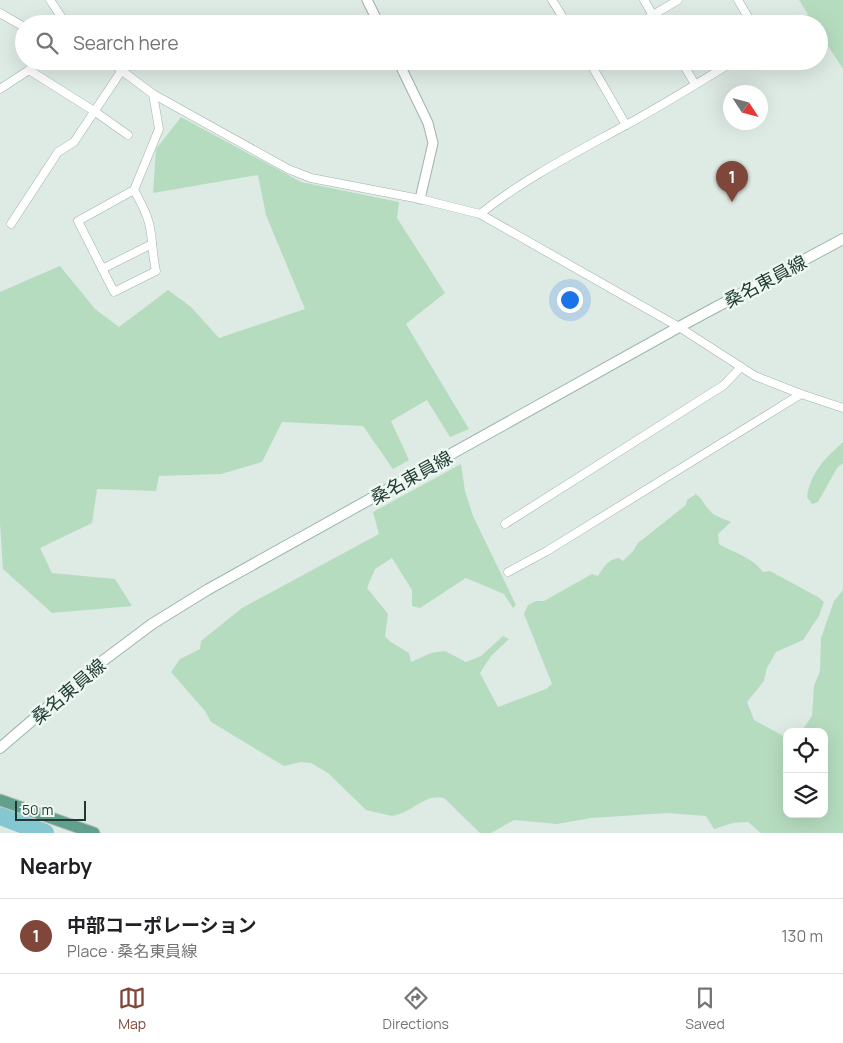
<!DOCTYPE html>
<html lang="en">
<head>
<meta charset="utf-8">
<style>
	body { margin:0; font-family:Manrope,"Noto Sans JP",sans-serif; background:#f6f6f6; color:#202124 }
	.controls { position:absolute; right:15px; bottom:15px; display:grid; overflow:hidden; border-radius:10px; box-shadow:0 5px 20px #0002 }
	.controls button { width:45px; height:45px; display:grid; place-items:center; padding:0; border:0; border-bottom:1px solid #e0e0e0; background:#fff; color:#202124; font:25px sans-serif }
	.compass { position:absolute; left:723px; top:85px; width:45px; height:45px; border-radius:50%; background:#fff; box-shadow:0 5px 20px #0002; rotate:126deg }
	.scale { position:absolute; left:15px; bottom:12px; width:71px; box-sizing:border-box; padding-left:5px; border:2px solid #1f3a32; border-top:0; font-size:14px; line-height:18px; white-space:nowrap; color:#1f3a32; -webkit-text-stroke:4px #eef7f2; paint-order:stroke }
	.you { position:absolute; left:569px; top:299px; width:18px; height:18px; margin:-12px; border:4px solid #fff; border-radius:50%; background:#1a73e8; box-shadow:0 0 0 8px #1a73e833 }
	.badge { display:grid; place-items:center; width:32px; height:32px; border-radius:50%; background:#7f4739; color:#fff; font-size:16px; font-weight:700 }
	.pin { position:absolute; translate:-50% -41px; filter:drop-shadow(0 1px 2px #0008) }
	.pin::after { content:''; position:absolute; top:26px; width:18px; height:15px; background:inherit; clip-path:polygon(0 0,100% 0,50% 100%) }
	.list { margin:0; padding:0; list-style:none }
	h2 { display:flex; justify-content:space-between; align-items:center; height:65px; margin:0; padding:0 20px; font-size:21px }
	h2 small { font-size:16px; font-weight:400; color:#757577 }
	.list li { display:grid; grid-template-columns:32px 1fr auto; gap:15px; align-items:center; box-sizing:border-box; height:75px; padding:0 20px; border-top:1px solid #e0e0e0 }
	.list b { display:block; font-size:19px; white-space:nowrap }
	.list p { margin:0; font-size:16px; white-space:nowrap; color:#757577 }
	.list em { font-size:16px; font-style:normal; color:#757577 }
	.icon { flex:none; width:28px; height:28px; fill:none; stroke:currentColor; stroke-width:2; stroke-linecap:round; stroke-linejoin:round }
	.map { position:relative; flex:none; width:843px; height:833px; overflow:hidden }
	.search { position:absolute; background:#fff; box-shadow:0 5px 20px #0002; left:15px; right:15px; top:15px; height:55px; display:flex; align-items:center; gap:12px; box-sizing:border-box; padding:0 18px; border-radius:28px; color:#757577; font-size:19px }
	.sheet { height:140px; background:#fff }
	nav { display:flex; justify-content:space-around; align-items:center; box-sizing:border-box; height:70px; border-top:1px solid #e0e0e0; background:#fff; font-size:14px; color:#757577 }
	nav a { display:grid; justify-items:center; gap:2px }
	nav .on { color:#7f4739 }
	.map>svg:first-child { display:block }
	.green { fill:#b6dcbf }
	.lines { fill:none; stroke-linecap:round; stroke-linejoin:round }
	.river { stroke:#84c7d1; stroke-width:18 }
	.minor-casing { stroke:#a1b2ab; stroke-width:9 }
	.tertiary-casing { stroke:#a1b2ab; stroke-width:11 }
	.secondary-casing { stroke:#9db6ac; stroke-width:12 }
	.primary-casing { stroke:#bcc4c2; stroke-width:13 }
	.minor { stroke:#fff; stroke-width:8 }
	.tertiary { stroke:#fff; stroke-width:9 }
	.secondary { stroke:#fff; stroke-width:10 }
	.primary { stroke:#62a08e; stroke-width:11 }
	.labels { text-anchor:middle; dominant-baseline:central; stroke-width:5; stroke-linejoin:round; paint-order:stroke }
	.street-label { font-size:18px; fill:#1f3a32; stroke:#eef7f2 }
</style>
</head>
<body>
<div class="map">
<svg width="843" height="833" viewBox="0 0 843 833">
	<rect width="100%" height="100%" fill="#deeae4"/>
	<g class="green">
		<polygon points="799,0 843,0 843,69 819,32 819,24 814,24"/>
		<polygon points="181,117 301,182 399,202 397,218 445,293 406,324 469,429 450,437 427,400 391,421 409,460 393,469 363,426 282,422 262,462 221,474 159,476 156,491 97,489 92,523 40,548 52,573 115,579 132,606 52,613 3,569 0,523 0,292 60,266 95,309 119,327 168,290 191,307 219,338 305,309 266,215 258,175 153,193 156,149"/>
		<path d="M843,442V463L837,468L818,502L812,504L807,497C811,471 825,459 843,442Z"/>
		<path d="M461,464L465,491L473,516L516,605L513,608L504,594L466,578L420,608L412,606V590L392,558L375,569L367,588L388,614L385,637L391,642L409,653L411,662L431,653L445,651L466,662L481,656L503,636L509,639L491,656L480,673L498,707L546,689L552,684L524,614L528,605L536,601H544L592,574L598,576C603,568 608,559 619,558L623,561L634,550L638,543L686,505L687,500L696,494C703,499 705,507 712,513C717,517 725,519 731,522L718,534L719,544C734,553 752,557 763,572L770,571L818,597L824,602L819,616L803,640L776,652L767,668L764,681L747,702L754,720L787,738V814H824V732H801L812,716L814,686L820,671L821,638L834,601L843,590V833H761L748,822L733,823L714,829L706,816L667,813L591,818L557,824L514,820L491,833H480L444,798C426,793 413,811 396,815L392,816L366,810L328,773L311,763L301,762L284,766L211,722L205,711L171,672L180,659L200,649L201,641L242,608L379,534L373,512Z"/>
	</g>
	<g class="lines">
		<polyline class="river" points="0,816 45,833"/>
		<g class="minor-casing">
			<g id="minor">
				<polyline points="50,0 66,24"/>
				<polyline points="552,0 567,24"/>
				<polyline points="644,0 658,24"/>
				<polyline points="738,0 752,24"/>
				<polyline points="0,13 24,27"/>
				<polyline points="638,24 678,0"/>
				<polyline points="800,24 807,20"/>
				<polyline points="109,61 153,94 288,169 311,178 420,199 480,214 679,327 755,376 801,394 843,408"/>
				<polyline points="589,61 626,125"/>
				<polyline points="681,61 695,84"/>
				<polyline points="29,70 94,111 128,135"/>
				<polyline points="0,89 29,70 37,61"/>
				<path d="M134,190C140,201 146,211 149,223C153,239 152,255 156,271L114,292L78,221L134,190L159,129L153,94"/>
				<path d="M480,214C525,178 575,153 626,125C663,105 698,83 734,61"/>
				<polyline points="11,224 58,152 74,142 122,70"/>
				<polyline points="102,269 152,244"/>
				<polyline points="505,524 724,385 741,367"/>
				<polyline points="508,572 547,551 801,394"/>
			</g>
		</g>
		<g class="tertiary-casing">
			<g id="tertiary">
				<polyline points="367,0 379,24"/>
				<polyline points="398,61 428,123 433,143 420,199"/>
			</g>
		</g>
		<g class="secondary-casing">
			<polyline id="secondary" points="0,748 92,669 152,624 207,590 679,327 843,239"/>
		</g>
		<g class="primary-casing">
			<polyline id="primary" points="0,800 94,833"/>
		</g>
		<use href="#minor" class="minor"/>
		<use href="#tertiary" class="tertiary"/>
		<use href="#secondary" class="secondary"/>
		<use href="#primary" class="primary"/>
	</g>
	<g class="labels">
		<g class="street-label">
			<text transform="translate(765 281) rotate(-28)">桑名東員線</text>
			<text transform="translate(411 477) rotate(-29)">桑名東員線</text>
			<text transform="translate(68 691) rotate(-40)">桑名東員線</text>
		</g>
	</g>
</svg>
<div class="controls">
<button><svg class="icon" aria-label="locate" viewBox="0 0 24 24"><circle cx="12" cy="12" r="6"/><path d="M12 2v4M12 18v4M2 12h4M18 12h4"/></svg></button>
<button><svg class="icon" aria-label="layers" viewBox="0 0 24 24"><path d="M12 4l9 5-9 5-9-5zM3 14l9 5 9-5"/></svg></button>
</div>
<svg class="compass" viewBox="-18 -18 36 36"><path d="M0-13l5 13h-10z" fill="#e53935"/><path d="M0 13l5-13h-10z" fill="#757577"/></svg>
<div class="scale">50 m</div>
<div class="you"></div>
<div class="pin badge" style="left:732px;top:202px">1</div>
<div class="search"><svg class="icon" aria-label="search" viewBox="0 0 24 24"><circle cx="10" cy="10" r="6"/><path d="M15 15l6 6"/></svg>Search here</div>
</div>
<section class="sheet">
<h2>Nearby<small></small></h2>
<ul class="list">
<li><span class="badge">1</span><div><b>中部コーポレーション</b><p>Place · 桑名東員線</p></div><em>130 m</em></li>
</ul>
</section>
<nav>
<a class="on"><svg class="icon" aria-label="map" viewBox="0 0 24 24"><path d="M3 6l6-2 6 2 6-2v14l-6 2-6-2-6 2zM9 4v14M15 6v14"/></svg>Map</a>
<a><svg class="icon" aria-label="directions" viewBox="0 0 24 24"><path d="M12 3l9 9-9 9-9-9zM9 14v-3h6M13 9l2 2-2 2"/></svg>Directions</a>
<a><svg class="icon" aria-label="saved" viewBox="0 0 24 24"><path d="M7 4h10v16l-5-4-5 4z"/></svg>Saved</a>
</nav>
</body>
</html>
